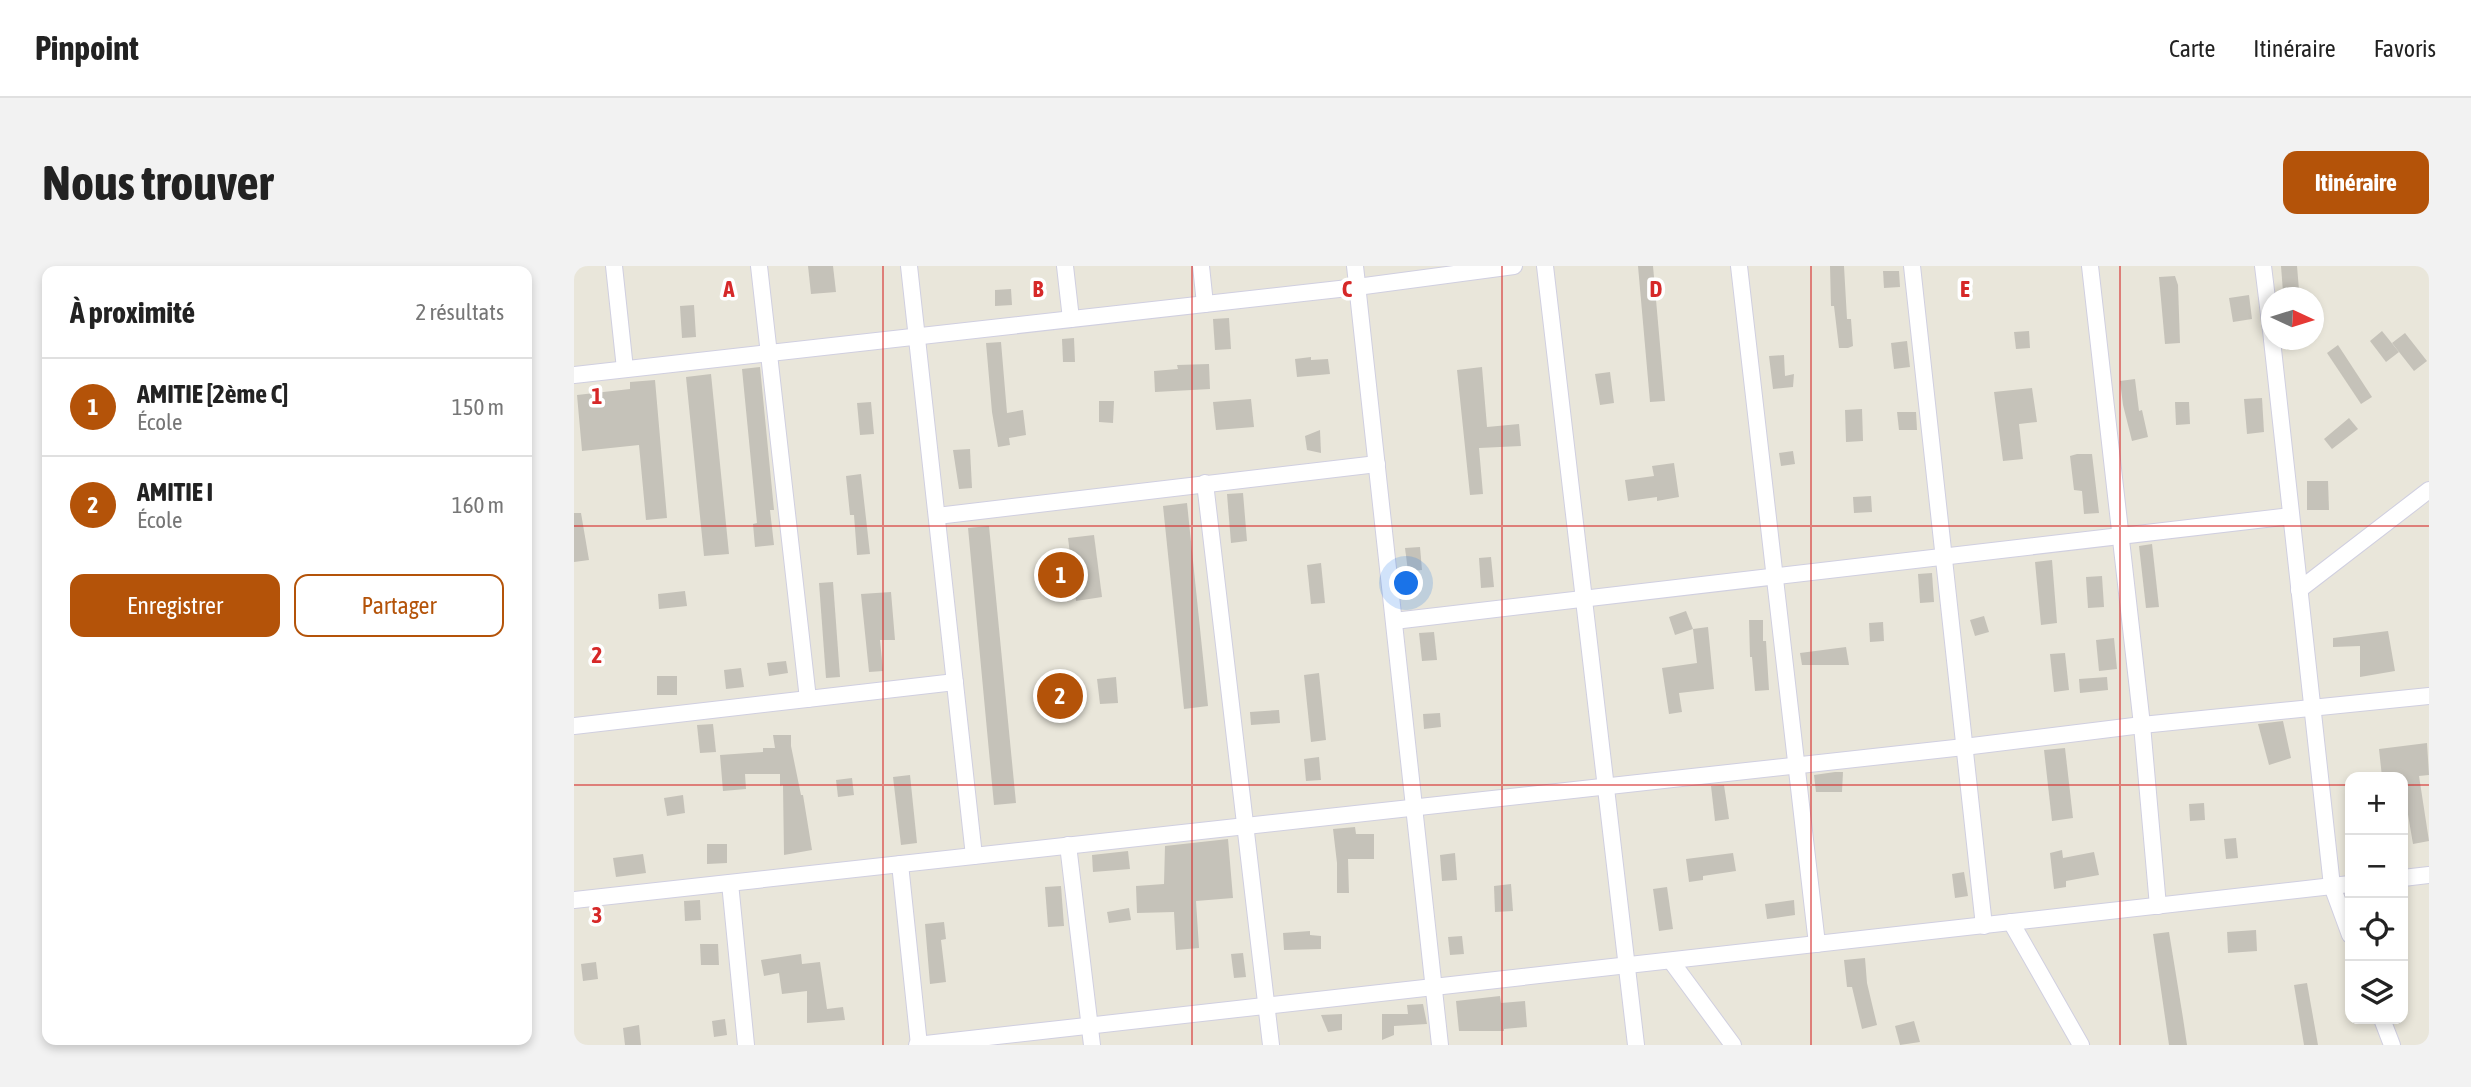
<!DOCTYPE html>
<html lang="fr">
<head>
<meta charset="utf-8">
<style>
	body { margin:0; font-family:"Asap Condensed",sans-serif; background:#f2f2f2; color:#222 }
	.controls { position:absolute; right:21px; bottom:21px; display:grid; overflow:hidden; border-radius:14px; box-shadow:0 4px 10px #0003 }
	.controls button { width:63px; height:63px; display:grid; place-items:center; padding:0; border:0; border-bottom:2px solid #e0e0e0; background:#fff; color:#222; font:35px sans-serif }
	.compass { position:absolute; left:1687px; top:21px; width:63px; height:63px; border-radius:50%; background:#fff; box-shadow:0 4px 10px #0003; rotate:94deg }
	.you { position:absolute; left:833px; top:318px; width:24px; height:24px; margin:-18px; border:5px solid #fff; border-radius:50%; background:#1a73e8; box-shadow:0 0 0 10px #1a73e833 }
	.badge { display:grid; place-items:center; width:46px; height:46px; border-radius:50%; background:#b45309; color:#fff; font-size:23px; font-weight:700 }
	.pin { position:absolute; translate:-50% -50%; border:4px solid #fff; box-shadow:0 2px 7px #0006 }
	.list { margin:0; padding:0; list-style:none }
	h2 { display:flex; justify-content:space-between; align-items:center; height:91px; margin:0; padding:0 28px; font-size:30px }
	h2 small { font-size:23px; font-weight:400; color:#767676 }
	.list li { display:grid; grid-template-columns:46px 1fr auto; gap:21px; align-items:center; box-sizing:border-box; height:98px; padding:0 28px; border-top:2px solid #e0e0e0 }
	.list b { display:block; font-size:26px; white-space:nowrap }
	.list p { margin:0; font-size:23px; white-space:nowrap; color:#767676 }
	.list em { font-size:23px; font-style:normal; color:#767676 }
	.actions { display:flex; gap:14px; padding:21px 28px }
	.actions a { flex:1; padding:16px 0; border:2px solid #b45309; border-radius:14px; text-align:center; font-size:24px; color:#b45309 }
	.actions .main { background:#b45309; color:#fff }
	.icon { flex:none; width:38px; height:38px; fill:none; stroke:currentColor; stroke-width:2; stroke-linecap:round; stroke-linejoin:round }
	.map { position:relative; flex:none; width:1855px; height:779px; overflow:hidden; border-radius:14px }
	header { display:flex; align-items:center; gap:42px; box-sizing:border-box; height:98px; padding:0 35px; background:#fff; border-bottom:2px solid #e0e0e0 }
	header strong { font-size:33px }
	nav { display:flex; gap:38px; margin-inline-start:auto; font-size:24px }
	.intro { display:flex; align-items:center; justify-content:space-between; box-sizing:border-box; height:168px; padding:0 42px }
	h1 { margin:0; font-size:49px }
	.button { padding:18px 32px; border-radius:14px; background:#b45309; color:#fff; font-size:24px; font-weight:700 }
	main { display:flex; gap:42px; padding:0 42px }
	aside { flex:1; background:#fff; border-radius:14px; box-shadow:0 4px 10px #0003 }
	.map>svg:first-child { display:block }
	.building { fill:#c5c2b9 }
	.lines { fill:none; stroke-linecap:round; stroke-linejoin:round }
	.minor-casing { stroke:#d0cfe0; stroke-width:18 }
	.minor { stroke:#fff; stroke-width:16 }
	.grid { fill:none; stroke:#d62828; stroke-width:2; stroke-opacity:0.55 }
	.grid-label { font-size:23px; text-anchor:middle; font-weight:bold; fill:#d62828; stroke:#fff; stroke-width:7; stroke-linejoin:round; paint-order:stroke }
</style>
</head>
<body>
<header>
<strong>Pinpoint</strong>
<nav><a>Carte</a><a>Itinéraire</a><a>Favoris</a></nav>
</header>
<div class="intro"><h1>Nous trouver</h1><a class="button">Itinéraire</a></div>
<main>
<aside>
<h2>À proximité<small>2 résultats</small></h2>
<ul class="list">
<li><span class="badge">1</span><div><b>AMITIE [2ème C]</b><p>École</p></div><em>150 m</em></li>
<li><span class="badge">2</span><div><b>AMITIE I</b><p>École</p></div><em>160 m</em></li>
</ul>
<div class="actions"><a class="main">Enregistrer</a><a>Partager</a></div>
</aside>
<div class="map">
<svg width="1855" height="779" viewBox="0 0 1855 779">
	<rect width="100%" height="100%" fill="#e9e6da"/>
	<g class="building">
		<polygon points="234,0 259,0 262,26 237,28"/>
		<polygon points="1064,0 1079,0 1091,135 1076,136"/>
		<polygon points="1256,0 1270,0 1273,53 1277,53 1279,80 1274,82 1265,82 1260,40 1257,40"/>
		<polygon points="1707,0 1723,0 1725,24 1709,26"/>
		<polygon points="1309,5 1325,5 1326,21 1310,22"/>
		<polygon points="1601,10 1604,19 1606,77 1591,78 1585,11"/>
		<polygon points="437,23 438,39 421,40 421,24"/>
		<polygon points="1675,29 1678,53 1659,56 1655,32"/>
		<polygon points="120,39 122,71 108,72 106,40"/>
		<polygon points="655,52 657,83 641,84 639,53"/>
		<polygon points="1455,65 1456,82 1442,83 1440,66"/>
		<polygon points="1808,65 1825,86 1812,96 1796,75"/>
		<polygon points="1831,67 1853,95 1840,105 1818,77"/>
		<polygon points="500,72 501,96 489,96 488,73"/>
		<polygon points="1333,75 1336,101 1320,103 1317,77"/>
		<polygon points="427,76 433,147 449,144 452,169 435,172 436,179 424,181 418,146 412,77"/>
		<polygon points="1764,79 1798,131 1787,138 1753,87"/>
		<polygon points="1210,89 1211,110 1220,108 1219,121 1199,123 1195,90"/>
		<polygon points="737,91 737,94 754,93 756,108 723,111 721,93"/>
		<polygon points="635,98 636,123 581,126 580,105 604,103 603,99"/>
		<polygon points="186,101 200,244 196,244 200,279 181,281 179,258 183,257 168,103"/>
		<polygon points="908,101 913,161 945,158 947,180 905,182 909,228 896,229 883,104"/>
		<polygon points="1036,106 1040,137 1026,139 1021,108"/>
		<polygon points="137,108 155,288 130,290 112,111"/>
		<polygon points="1561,113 1565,145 1568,144 1574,171 1558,175 1549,139 1546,115"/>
		<polygon points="81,114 93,252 72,254 65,179 8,185 3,129 56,123 56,116"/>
		<polygon points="1458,122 1463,156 1445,158 1449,193 1429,195 1420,126"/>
		<polygon points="1688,132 1690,166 1673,168 1670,133"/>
		<polygon points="677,133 680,161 642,164 639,136"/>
		<polygon points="525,135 540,135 539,157 525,156"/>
		<polygon points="297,136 300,168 286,169 283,137"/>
		<polygon points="1601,136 1615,136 1616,158 1602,159"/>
		<polygon points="1288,143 1289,175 1272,176 1271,144"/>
		<polygon points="1323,146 1342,146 1343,164 1325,164"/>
		<polygon points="1775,152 1784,163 1758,183 1750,173"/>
		<polygon points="746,164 747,187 733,184 731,170"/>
		<polygon points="396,183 398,222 385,223 379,184"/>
		<polygon points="1219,185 1221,198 1207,200 1205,187"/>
		<polygon points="1503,188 1518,188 1525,247 1510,248 1508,225 1500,224 1496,190"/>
		<polygon points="1100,197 1105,231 1083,235 1083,231 1054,235 1051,214 1080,210 1078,200"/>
		<polygon points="287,208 296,288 283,289 280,249 276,249 272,210"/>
		<polygon points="1733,215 1754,215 1755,244 1733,244"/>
		<polygon points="669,227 673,275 657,277 653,228"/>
		<polygon points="1297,230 1298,246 1280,247 1279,231"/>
		<polygon points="613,237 634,440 610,443 589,240"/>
		<polygon points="0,247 7,247 15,294 0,296"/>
		<polygon points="415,260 442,537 420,539 394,262"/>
		<polygon points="520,269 528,331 502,335 494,272"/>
		<polygon points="1578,278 1585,341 1572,342 1565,280"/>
		<polygon points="846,281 848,304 834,305 831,282"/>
		<polygon points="917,291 920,321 907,322 905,292"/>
		<polygon points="1478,294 1483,357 1467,359 1461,296"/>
		<polygon points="747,297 751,337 737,338 733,299"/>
		<polygon points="1358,307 1360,336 1346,337 1344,308"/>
		<polygon points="1528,310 1530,341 1514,342 1512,311"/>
		<polygon points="259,316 266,411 252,412 245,317"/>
		<polygon points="111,325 113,340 85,343 84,328"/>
		<polygon points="317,326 321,374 306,374 309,405 295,406 287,328"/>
		<polygon points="1112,345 1119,363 1101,369 1095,351"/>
		<polygon points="1410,350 1415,366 1401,370 1396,354"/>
		<polygon points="1175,354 1189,354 1189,375 1192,375 1195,424 1181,425 1178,391 1176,391"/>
		<polygon points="1309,356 1310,375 1296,376 1295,357"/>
		<polygon points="1134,361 1140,423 1105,427 1108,446 1095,448 1088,402 1123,397 1119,363"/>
		<polygon points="1814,365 1821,405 1786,411 1786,380 1759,381 1759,372"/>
		<polygon points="860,366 863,394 848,395 845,367"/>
		<polygon points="1540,372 1543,403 1525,405 1522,374"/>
		<polygon points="1272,381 1275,399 1228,399 1226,387"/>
		<polygon points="1491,387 1495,424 1480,426 1476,388"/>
		<polygon points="212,395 214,407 195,410 193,397"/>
		<polygon points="167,402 170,421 152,423 150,404"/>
		<polygon points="745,407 752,474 737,476 730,409"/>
		<rect x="83" y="410" width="20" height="19"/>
		<polygon points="542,411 544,437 526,438 523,413"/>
		<polygon points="1533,411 1534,424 1506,427 1505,413"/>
		<polygon points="705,444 706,457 677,459 676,446"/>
		<polygon points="866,447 867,461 850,463 849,448"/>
		<polygon points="1709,455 1717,492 1695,499 1684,458"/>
		<polygon points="139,458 142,486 126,487 123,459"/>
		<polygon points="199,469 217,469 217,480 227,529 229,529 238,584 210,589 209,519 206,520 206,508 171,508 172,523 149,525 146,489 189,486 189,482 201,482"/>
		<polygon points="1853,477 1855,509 1845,510 1855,575 1839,578 1831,531 1829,532 1829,509 1808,511 1805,483"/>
		<polygon points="1491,482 1499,552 1478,555 1470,484"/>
		<polygon points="745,491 747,514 732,515 730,493"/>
		<polygon points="1261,506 1269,506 1268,526 1242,526 1240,509"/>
		<polygon points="336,509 343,577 327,579 319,511"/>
		<polygon points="278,512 280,529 264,531 262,514"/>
		<polygon points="1150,519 1155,553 1141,555 1137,520"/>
		<polygon points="109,529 111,547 93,550 90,532"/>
		<polygon points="1630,537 1631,554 1616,555 1615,538"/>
		<polygon points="781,561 782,568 800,568 800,593 774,593 775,627 763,627 763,597 759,563"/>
		<polygon points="1662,572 1664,592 1652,593 1650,573"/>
		<polygon points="654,573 659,632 622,635 625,682 602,684 600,646 563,647 562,620 590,618 591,580"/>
		<polygon points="133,578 153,578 153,597 133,598"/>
		<polygon points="1488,584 1489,592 1520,586 1525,609 1492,615 1492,621 1480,623 1476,587"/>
		<polygon points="554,585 556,603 519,606 518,589"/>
		<polygon points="881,587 883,614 868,615 866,589"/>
		<polygon points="1159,587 1162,605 1129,610 1129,614 1115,616 1112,593"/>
		<polygon points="69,588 72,607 42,611 39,592"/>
		<polygon points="1390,606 1394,630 1381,632 1378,608"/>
		<polygon points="937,618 939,645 921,646 920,620"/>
		<polygon points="487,620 490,660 474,661 471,621"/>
		<polygon points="1093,621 1099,663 1085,665 1079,623"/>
		<polygon points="126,634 127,654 111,655 110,635"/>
		<polygon points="1220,634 1221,649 1193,653 1191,638"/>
		<polygon points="555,642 557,654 535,657 533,646"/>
		<polygon points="370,656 372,673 367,674 372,716 356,718 351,658"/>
		<polygon points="1682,664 1683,685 1654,687 1653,666"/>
		<polygon points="736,665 736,669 747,670 747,683 710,684 709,667"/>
		<polygon points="1595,666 1609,752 1613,779 1595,779 1579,668"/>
		<polygon points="888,670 890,688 876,689 874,671"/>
		<polygon points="126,678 144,678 145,699 127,699"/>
		<polygon points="669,687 672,711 660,712 657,688"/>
		<polygon points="227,688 228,698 246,696 253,743 269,741 271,754 233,757 233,725 208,728 205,707 190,710 187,694"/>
		<polygon points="1291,692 1293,717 1303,759 1288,763 1278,721 1273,721 1270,694"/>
		<polygon points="22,696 24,713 9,715 7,698"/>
		<polygon points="1733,717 1744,779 1730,779 1720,719"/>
		<polygon points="926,730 927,737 951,735 953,761 930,763 930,765 885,765 882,735"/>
		<polygon points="849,738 853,758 820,760 820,769 808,774 808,748 834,748 833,739"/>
		<polygon points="768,748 768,764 754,766 747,749"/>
		<polygon points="151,753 153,769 140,771 138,755"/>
		<polygon points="1340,755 1346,776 1326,779 1321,760"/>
		<polygon points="65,759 67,779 51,779 49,762"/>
	</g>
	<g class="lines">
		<g class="minor-casing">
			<g id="minor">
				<polyline points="40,0 51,103"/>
				<polyline points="185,0 234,433"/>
				<polyline points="335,0 400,590"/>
				<polyline points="491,0 497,53"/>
				<polyline points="627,0 631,38"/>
				<polyline points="781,0 866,779"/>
				<polyline points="971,0 1062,779"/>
				<polyline points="1165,0 1243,678"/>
				<polyline points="1338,0 1410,660"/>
				<polyline points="1516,0 1568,459 1584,640"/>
				<polyline points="1689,0 1698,73"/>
				<polyline points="1698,74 1758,620 1776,669"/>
				<polyline points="0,109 783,21 940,0"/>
				<polyline points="631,217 697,779"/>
				<polyline points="363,250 803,198"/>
				<polyline points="1725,324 1855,224"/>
				<polyline points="820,355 1717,250"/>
				<polyline points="0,460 381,416"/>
				<polyline points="494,579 518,779"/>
				<polyline points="326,598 345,779"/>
				<polyline points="1829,612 1855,609"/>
				<polyline points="156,617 172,779"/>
				<polyline points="0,634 1390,481 1568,459 1855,430"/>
				<polyline points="1437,656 1507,779"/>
				<polyline points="1097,695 1159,779"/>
				<polyline points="1808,753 1818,779"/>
				<polyline points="343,779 1776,618"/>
			</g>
		</g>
		<use href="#minor" class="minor"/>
	</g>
	<path class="grid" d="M309,0V779M618,0V779M928,0V779M1237,0V779M1546,0V779M0,260H1855M0,519H1776M1829,519H1855"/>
	<g class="grid-label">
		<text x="155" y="31">A</text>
		<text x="464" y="31">B</text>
		<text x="773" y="31">C</text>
		<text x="1082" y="31">D</text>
		<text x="1391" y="31">E</text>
		<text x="23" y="138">1</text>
		<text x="23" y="397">2</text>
		<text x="23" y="657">3</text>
	</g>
</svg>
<div class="controls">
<button>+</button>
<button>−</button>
<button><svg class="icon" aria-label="locate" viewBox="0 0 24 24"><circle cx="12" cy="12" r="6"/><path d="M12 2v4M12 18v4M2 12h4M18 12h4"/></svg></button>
<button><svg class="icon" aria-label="layers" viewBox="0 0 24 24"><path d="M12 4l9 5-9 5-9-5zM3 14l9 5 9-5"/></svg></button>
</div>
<svg class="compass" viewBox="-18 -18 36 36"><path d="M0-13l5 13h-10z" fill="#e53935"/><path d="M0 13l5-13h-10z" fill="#767676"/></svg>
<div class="you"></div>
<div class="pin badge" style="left:487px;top:309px">1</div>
<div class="pin badge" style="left:486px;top:430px">2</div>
</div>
</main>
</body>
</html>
